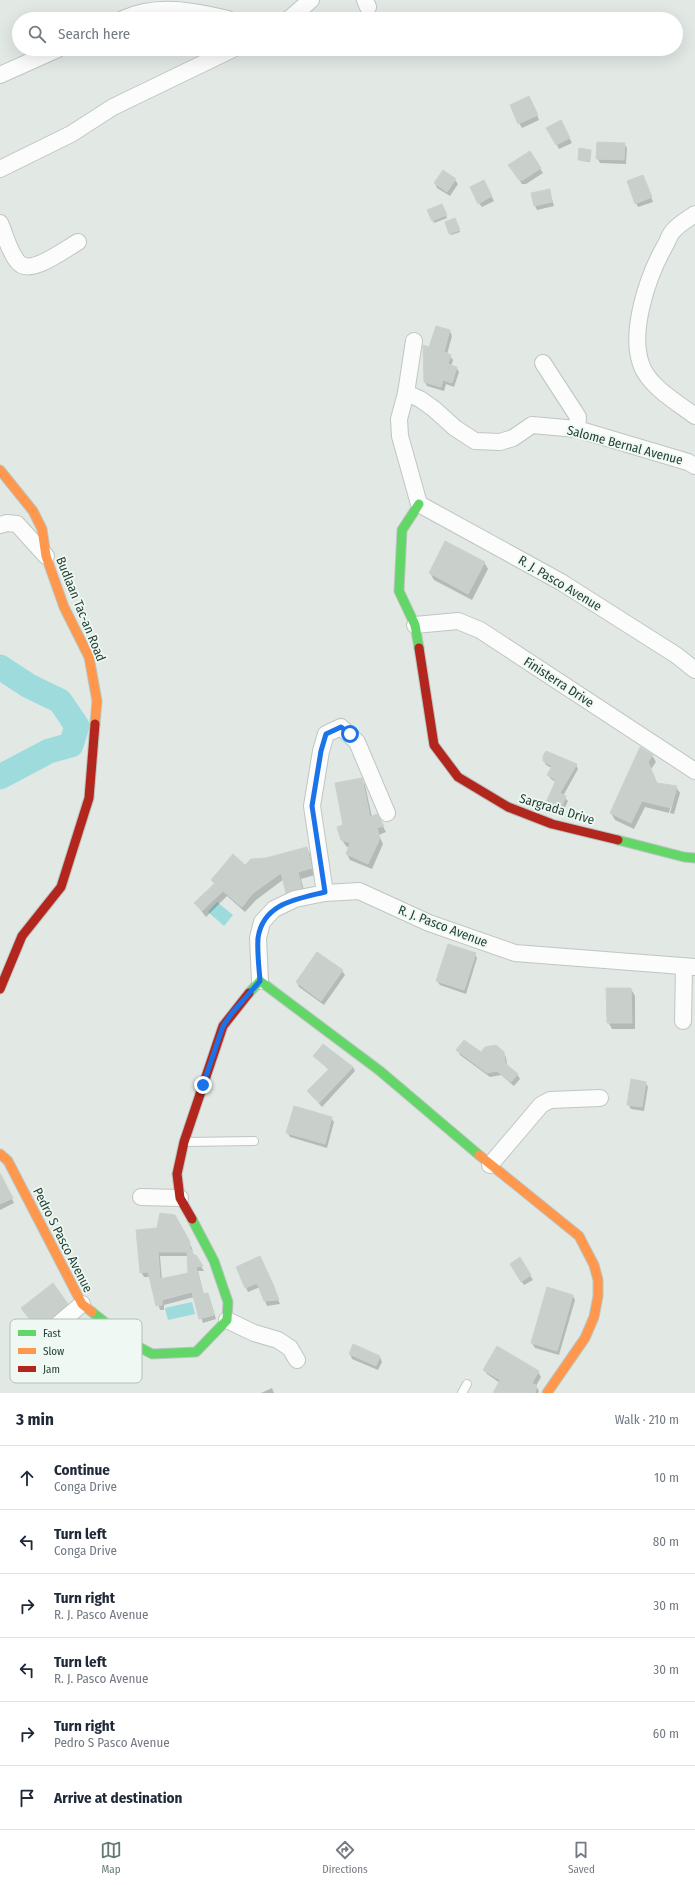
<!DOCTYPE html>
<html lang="en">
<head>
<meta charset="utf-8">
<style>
	body { margin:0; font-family:"Fira Sans Condensed",sans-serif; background:#f6f6f7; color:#1f2937 }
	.stop { position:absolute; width:12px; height:12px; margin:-9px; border:3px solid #1a73e8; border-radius:50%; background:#fff }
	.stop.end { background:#1a73e8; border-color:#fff; box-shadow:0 1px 4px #0008 }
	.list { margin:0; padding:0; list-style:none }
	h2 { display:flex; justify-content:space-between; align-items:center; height:52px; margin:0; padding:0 16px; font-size:17px }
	h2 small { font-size:13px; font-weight:400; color:#747a83 }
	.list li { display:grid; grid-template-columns:26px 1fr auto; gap:12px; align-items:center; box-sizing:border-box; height:64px; padding:0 16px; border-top:1px solid #e0e1e3 }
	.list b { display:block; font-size:15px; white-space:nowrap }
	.list p { margin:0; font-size:13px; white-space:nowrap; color:#747a83 }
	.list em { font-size:13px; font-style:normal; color:#747a83 }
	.icon { flex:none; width:22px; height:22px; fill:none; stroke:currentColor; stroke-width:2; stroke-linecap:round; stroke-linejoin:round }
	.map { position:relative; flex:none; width:695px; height:1393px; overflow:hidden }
	.search { position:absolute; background:#fff; box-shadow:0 4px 16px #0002; left:12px; right:12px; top:12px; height:44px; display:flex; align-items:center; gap:10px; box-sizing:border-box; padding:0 14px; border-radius:22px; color:#747a83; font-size:15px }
	.sheet { height:436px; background:#fff }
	nav { display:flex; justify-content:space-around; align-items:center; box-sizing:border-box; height:56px; border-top:1px solid #e0e1e3; background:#fff; font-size:11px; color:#747a83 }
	nav a { display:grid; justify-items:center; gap:2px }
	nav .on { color:#637a71 }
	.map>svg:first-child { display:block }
	.water { fill:#9ddbdc }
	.shadow { fill:#0003; fill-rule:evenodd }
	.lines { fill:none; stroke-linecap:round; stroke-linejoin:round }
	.river { stroke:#9ddbdc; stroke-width:25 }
	.building { fill:#c9d0cc; stroke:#cbd2ce; fill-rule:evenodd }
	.lane-casing { stroke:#bfc6c2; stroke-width:10 }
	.street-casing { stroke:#bfc6c2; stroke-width:18 }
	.fast-casing { stroke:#bbc5c1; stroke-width:11 }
	.slow-casing { stroke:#bbc5c1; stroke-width:11 }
	.jam-casing { stroke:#bbc5c1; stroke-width:11 }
	.lane { stroke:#fbfcfb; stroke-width:8 }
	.street { stroke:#fbfcfb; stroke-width:16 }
	.fast { stroke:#63d668; stroke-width:9 }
	.slow { stroke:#ff974d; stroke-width:9 }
	.jam { stroke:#b3261e; stroke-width:9 }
	.route { stroke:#1a73e8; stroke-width:5 }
	.labels { text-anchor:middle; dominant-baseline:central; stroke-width:3.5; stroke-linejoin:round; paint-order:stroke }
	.street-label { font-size:13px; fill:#1e3e32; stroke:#f0f8f3 }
	.key { fill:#f0f8f3; stroke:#b1c0b9; stroke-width:1 }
	.key-label { font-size:11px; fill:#1e3e32 }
</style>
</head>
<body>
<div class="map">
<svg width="695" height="1393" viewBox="0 0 695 1393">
	<rect width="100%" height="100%" fill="#e2e9e5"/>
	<g class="water">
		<polygon points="217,902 233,915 224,926 208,912"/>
		<polygon points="192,1302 195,1314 168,1320 165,1308"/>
	</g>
	<g class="shadow">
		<polygon points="532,102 539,120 522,128 519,123"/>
		<polygon points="560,121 572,143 559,149 548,128"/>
		<polygon points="624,144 627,148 626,164 600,163 598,159"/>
		<polygon points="590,150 590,162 581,161 579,159"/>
		<polygon points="529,152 543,173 526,184 522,184 512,169"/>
		<polygon points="643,176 653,202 638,207 636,203"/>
		<polygon points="455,180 458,184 450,196 437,188 435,183"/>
		<polygon points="486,186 494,201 482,207 479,203"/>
		<polygon points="549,190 554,206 537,210 535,206"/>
		<polygon points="443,207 447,218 434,223 429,210"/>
		<polygon points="456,221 460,232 451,235 450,233"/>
		<polygon points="437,327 450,331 452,336 447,354 450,356 453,360 451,366 456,367 459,372 454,387 446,384 444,391 427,386 425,382 430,349"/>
		<polygon points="484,562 488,569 472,600 434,580 430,573"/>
		<polygon points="652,755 656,762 651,769 657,784 676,787 680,793 674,814 670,813 676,791 674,791 669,813 645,807 634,829 615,820 611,813"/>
		<polygon points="544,761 576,765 578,769 563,796 568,801 561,816 548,811 545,807 556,782 551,779 548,775 552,768 546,765"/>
		<polygon points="361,779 365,785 372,817 377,816 386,832 379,835 383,844 372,869 350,860 347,854 349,848 346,846 342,840 344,826"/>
		<polygon points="307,848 310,854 315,875 301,879 305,894 291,899 284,879 256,900 245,912 227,896 206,917 195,903 215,885 212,880 245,867"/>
		<polygon points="475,954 477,958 466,994 440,985 437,981"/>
		<polygon points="342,971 345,975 324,1005 299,987 297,982"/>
		<polygon points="631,989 635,996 635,1029 612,1029 608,1022"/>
		<polygon points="458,1050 481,1053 503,1053 506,1057 507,1065 517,1074 520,1079 514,1086 501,1075 490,1077 460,1055"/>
		<polygon points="314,1056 353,1067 355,1071 322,1107 308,1091 329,1070"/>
		<polygon points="645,1082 648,1087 644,1111 631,1109 628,1104"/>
		<polygon points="331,1118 334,1122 327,1148 290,1137 287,1132"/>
		<polygon points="0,1174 14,1203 0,1210"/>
		<path d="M174,1216L192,1248V1252L204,1271H198L204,1295L208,1294L210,1299L216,1319L203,1323L194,1297L164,1305V1310H160L150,1277H144L141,1272L158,1229ZM160,1256H188L189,1273L162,1280Z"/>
		<polygon points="520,1259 533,1280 524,1285 511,1265"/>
		<polygon points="262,1262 280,1304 267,1306 260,1287 248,1292 237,1267"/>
		<polygon points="573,1296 575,1300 559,1355 535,1348 532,1343"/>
		<polygon points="67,1304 69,1309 49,1328 49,1333 44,1337 22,1309"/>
		<polygon points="497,1348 538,1372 541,1377 536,1386 539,1391 538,1393 496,1393 500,1383 487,1374 484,1370"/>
		<polygon points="350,1354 380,1357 382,1362 378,1370 352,1359"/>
		<polygon points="272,1388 274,1393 261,1393"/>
	</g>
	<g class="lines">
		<polyline class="river" points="0,667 29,686 60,701 77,726 71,745 49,751 0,777"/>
	</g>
	<g class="building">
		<polygon points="529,96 538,115 518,124 510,105"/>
		<polygon points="561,120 570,138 556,145 546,128"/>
		<polygon points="597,142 625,143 624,160 596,159"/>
		<polygon points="579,148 591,150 590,161 578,160"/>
		<polygon points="530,151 541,168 523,180 519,180 508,165"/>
		<polygon points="443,170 456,179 447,192 434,183"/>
		<polygon points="643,175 652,197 635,204 627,181"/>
		<polygon points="484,180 492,196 478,204 470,187"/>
		<polygon points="550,189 552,202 534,206 531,193"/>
		<polygon points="442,204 447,215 432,221 427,210"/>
		<polygon points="455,218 460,230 449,234 445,222"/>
		<polygon points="436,326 450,330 444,352 451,355 448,364 457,367 452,383 443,380 441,387 424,382 423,345 429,347"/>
		<polygon points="445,541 485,562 468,594 429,573"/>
		<polygon points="640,747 653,755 648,762 657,783 677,786 671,808 642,801 631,823 610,813"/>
		<polygon points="546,751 577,764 560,793 566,796 559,813 544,807 556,780 547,775 552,766 543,761 543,756"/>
		<polygon points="362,778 370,817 377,814 384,826 377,828 380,838 368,864 346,854 350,843 341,840 337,827 343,825 335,783"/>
		<polygon points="307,847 312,868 298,872 302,888 286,893 281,873 253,893 242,907 223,891 202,911 194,903 215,883 211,880 233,854 245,865 251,859 266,858"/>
		<polygon points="448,944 476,953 464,990 436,981"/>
		<polygon points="317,952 343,970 321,1001 296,982"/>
		<polygon points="606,988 631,988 632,1023 607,1023"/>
		<polygon points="464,1040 481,1052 485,1047 496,1045 504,1052 505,1063 518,1074 511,1082 497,1071 487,1073 456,1050"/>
		<polygon points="323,1044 353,1067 319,1103 307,1091 329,1069 313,1056"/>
		<polygon points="631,1079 646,1082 642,1107 627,1105"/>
		<polygon points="294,1106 332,1117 325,1144 286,1133"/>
		<polygon points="0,1173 13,1198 0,1204"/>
		<path d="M160,1213L175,1215L190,1242V1250L192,1249L193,1255H196L203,1266L196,1267L203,1294L208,1293L214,1315L199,1319L192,1292L162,1300V1305L156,1306L148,1272L140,1273L136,1230L157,1228ZM158,1252H187L188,1273L160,1279Z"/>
		<polygon points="260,1256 273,1284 279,1300 264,1301 257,1283 245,1288 236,1267"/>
		<polygon points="520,1257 531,1275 521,1282 510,1264"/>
		<polygon points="53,1283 68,1304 50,1319 47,1323 47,1329 41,1334 21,1308"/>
		<polygon points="547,1287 573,1295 557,1351 531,1343"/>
		<polygon points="353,1344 380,1356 376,1366 349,1354"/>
		<polygon points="497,1346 539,1371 532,1383 537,1386 535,1393 493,1393 500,1380 483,1370"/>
	</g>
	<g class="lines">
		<g class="lane-casing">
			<g id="lane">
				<polyline points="185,1142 254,1141"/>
				<polyline points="462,1393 467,1384"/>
			</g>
		</g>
		<g class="street-casing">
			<g id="street">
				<polyline points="365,0 368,7"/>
				<path d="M123,19C157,3 193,11 228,19"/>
				<polyline points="289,19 311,0"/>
				<polyline points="0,75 58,49"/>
				<polyline points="0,169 71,134 113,107 233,49"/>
				<path d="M695,214C688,219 679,224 673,231C670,234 668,240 666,244C648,275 627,335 643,369C653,389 678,403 695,416"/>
				<path d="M0,223C5,234 9,252 18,262C30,277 65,249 78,242"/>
				<polyline points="414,341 406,393 399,419 400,436 419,504 561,582 676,655 695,670"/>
				<polyline points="543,363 578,417 577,429"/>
				<polyline points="406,393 420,399 434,409 455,428 475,441 500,442 513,438 532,425 577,429 688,462 695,466"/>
				<polyline points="0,525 7,523 17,524 46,556"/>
				<polyline points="415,625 458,621 480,630 695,771"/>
				<polyline points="325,893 312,806 321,751 326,734 341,727 357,742 387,813"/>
				<polyline points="260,981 258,938 262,922 274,909 295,899 325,893 359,891 429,923 515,953 695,967"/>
				<polyline points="683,1021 684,967"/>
				<polyline points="490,1165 541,1105 550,1100 600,1098"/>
				<polyline points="141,1197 180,1198"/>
				<polyline points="227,1320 254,1333 278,1340 290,1348 297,1360"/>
				<polyline points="56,1326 82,1304"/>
			</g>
		</g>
		<g class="fast-casing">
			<g id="fast">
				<polyline points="419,648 415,625 399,591 402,530 419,504"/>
				<polyline points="618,840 684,857 695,858"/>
				<polyline points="249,993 260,981 380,1071 479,1155"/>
				<polyline points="92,1312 130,1342 152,1354 196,1352 227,1320 228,1302 214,1261 192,1219"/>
			</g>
		</g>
		<g class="slow-casing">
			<g id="slow">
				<polyline points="0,470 33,511 42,529 46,556 64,607 89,657 97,701 95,724"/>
				<polyline points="0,1154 8,1161 82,1304 92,1312"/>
				<polyline points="479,1155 579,1236 594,1265 598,1280 598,1296 594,1317 585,1338 547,1393"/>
			</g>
		</g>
		<g class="jam-casing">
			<g id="jam">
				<polyline points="419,648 434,745 458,777 508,807 552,824 618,840"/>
				<polyline points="0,989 22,936 61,887 89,798 95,724"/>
				<polyline points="192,1219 180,1198 177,1174 184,1142 223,1026 249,993"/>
			</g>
		</g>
		<use href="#lane" class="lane"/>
		<use href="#street" class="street"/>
		<use href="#fast" class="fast"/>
		<use href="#slow" class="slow"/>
		<use href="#jam" class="jam"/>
	</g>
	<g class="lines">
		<path class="route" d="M203,1085L223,1026L232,1013L260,981C259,967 257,952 258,938C263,903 297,899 325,892L312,806L321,751L326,734L341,727L350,734"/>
	</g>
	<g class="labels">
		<g class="street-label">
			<text transform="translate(625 445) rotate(15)">Salome Bernal Avenue</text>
			<text transform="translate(560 583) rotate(31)">R. J. Pasco Avenue</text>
			<text transform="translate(81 609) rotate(68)">Budlaan Tac-an Road</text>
			<text transform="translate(559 682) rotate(33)">Finisterra Drive</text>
			<text transform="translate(557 809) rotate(17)">Sargrada Drive</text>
			<text transform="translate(443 926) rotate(21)">R. J. Pasco Avenue</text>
			<text transform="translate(63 1240) rotate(63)">Pedro S Pasco Avenue</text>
		</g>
	</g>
	<rect x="10" y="1319" width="132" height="64" rx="6" class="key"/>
	<rect x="18" y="1330" width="18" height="6" fill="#63d668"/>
	<rect x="18" y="1348" width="18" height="6" fill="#ff974d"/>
	<rect x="18" y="1366" width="18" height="6" fill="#b3261e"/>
	<g class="key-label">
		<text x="43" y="1337">Fast</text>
		<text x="43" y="1355">Slow</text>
		<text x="43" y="1373">Jam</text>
	</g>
</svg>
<div class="stop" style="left:350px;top:734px"></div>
<div class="stop end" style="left:203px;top:1085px"></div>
<div class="search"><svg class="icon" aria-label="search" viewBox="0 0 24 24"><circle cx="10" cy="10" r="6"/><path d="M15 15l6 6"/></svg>Search here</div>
</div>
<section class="sheet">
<h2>3 min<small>Walk · 210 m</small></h2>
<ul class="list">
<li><svg class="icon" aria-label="ahead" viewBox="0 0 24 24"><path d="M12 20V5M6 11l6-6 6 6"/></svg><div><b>Continue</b><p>Conga Drive</p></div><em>10 m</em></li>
<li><svg class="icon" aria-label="left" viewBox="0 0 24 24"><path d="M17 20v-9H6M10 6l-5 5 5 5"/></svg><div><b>Turn left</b><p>Conga Drive</p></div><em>80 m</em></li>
<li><svg class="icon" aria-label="right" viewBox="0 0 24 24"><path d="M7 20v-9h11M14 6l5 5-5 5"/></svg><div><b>Turn right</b><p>R. J. Pasco Avenue</p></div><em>30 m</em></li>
<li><svg class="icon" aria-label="left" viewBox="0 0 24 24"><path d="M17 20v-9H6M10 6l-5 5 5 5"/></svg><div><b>Turn left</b><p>R. J. Pasco Avenue</p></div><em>30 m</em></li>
<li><svg class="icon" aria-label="right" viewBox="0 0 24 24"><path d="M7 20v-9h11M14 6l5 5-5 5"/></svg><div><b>Turn right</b><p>Pedro S Pasco Avenue</p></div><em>60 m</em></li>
<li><svg class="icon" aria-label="arrive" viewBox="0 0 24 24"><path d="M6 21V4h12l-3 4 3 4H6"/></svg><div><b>Arrive at destination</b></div></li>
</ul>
</section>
<nav>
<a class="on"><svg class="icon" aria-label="map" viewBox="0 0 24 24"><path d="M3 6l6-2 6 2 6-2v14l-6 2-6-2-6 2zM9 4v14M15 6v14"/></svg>Map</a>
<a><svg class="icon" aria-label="directions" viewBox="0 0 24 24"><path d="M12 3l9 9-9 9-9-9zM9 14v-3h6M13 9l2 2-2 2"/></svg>Directions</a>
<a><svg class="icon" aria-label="saved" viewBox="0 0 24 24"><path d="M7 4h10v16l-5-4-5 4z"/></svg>Saved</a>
</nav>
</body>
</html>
